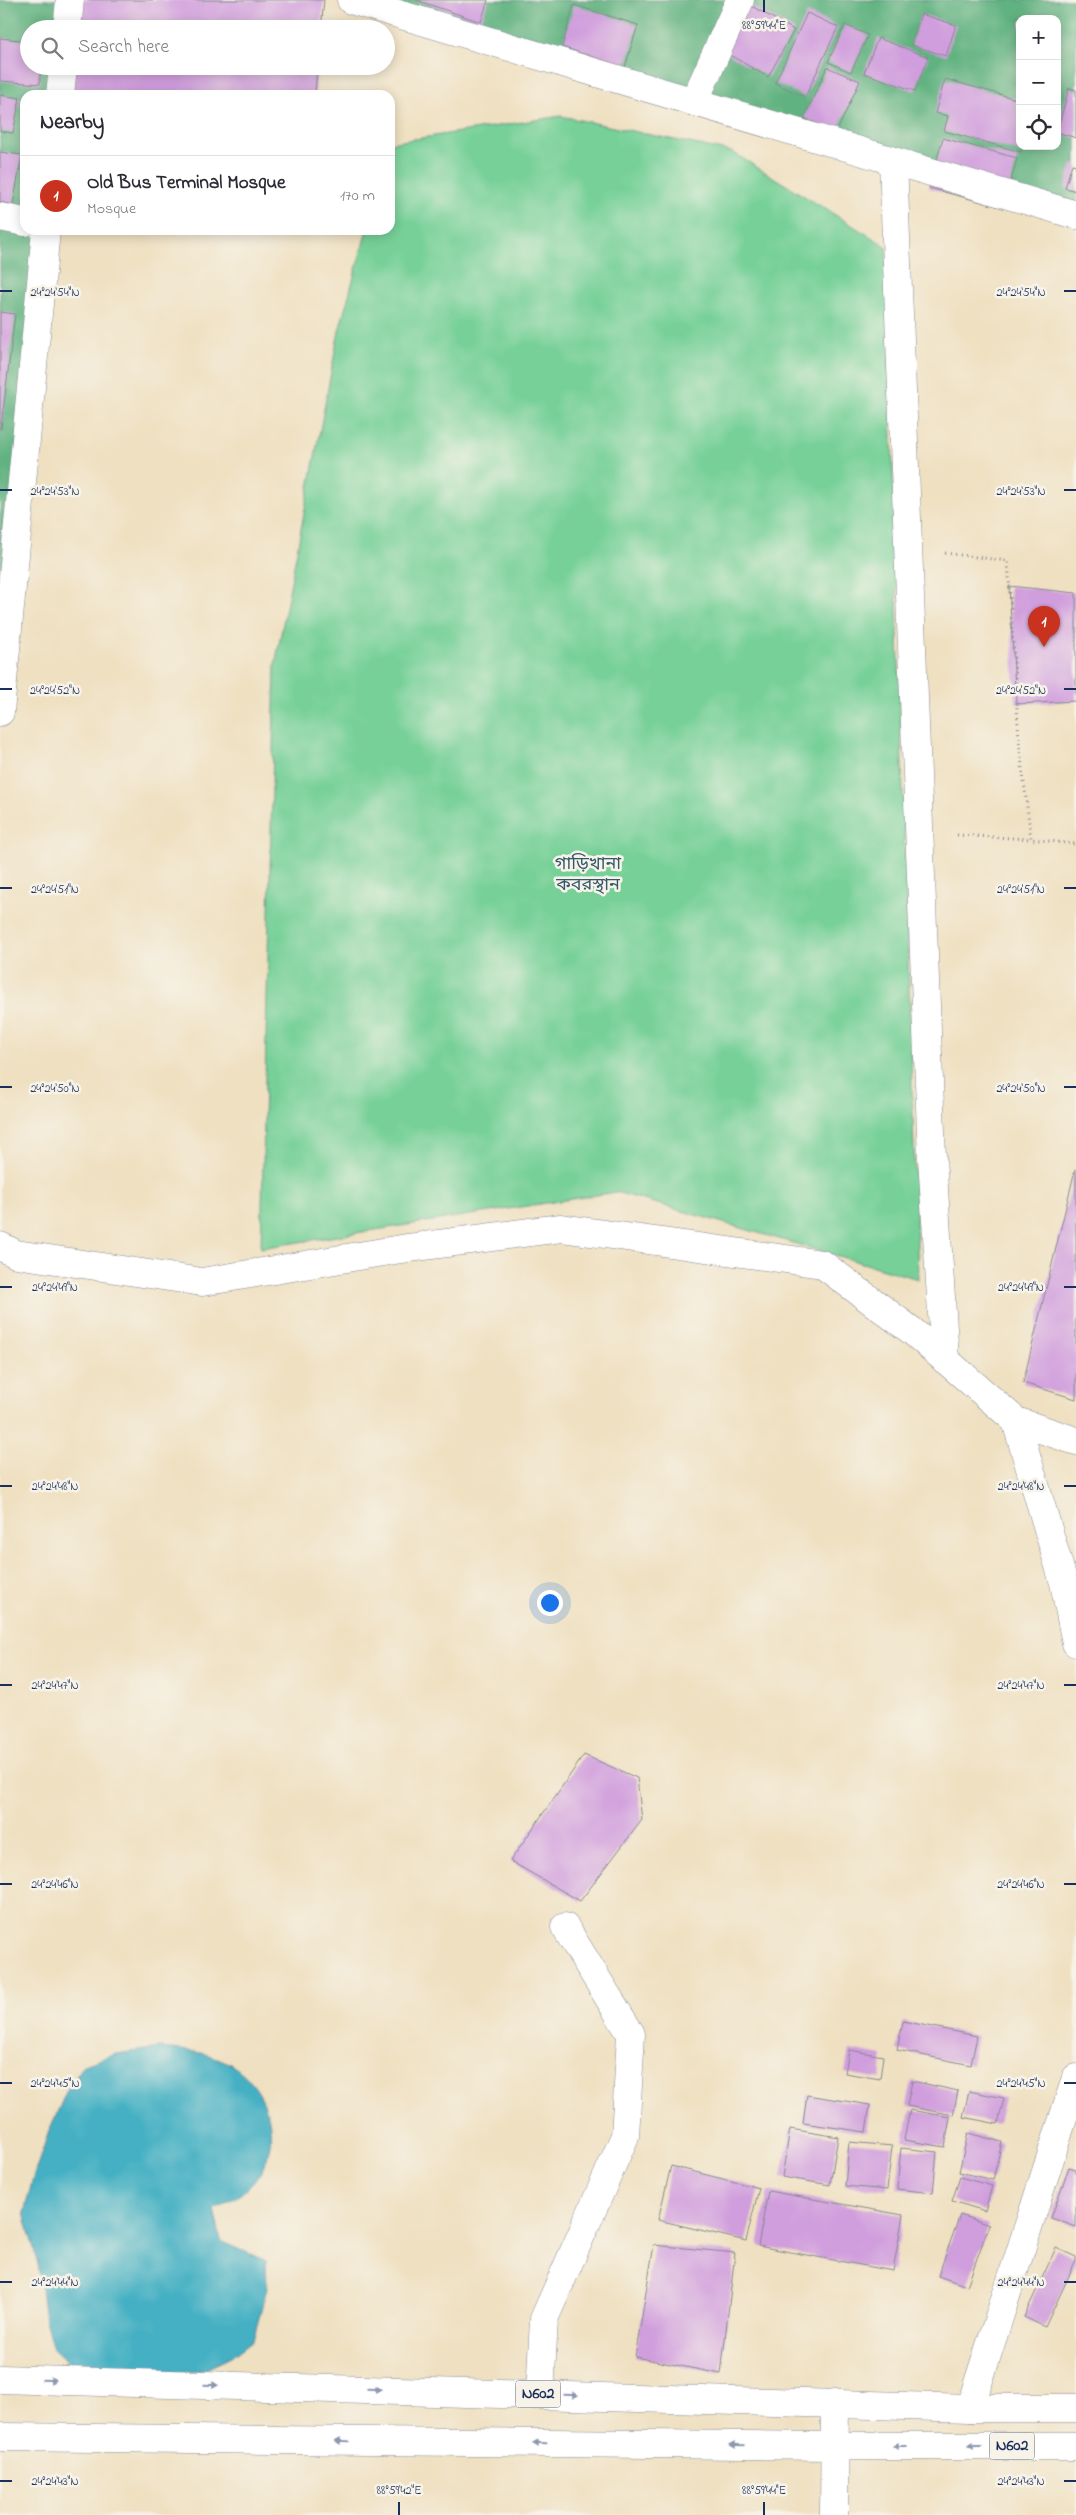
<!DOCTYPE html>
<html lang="en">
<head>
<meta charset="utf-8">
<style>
	body { margin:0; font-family:"Indie Flower","Noto Sans Bengali",sans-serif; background:#f2f2f3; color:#2b2b33 }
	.controls { position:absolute; right:15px; top:15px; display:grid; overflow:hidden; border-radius:10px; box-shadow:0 2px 12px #0003 }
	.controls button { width:45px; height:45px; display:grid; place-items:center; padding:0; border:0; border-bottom:1px solid #e1e1e2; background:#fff; color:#2b2b33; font:25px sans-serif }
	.you { position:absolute; left:549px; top:1602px; width:18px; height:18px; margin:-12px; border:4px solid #fff; border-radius:50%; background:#1a73e8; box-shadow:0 0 0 8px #1a73e833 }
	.badge { display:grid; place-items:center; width:32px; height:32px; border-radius:50%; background:#c8321e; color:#fff; font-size:16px; font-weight:700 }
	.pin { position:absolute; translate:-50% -41px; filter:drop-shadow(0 1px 2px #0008) }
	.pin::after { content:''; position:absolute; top:26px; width:18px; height:15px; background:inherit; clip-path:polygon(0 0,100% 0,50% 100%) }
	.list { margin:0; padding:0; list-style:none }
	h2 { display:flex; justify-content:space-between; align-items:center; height:65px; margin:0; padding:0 20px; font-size:21px }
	h2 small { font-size:16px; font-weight:400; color:#7c7c81 }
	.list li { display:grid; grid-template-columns:32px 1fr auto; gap:15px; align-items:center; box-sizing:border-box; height:80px; padding:0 20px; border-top:1px solid #e1e1e2 }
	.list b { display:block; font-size:19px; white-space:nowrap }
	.list p { margin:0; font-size:16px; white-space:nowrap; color:#7c7c81 }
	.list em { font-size:16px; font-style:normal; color:#7c7c81 }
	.icon { flex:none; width:28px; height:28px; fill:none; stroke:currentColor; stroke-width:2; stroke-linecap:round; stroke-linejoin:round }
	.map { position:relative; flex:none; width:1076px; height:2515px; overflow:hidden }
	.search { position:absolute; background:#fff; box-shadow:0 2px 12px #0003; left:20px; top:20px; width:375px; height:55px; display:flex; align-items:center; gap:12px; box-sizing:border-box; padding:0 18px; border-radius:28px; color:#7c7c81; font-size:19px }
	.panel { position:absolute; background:#fff; box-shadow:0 2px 12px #0003; left:20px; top:90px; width:375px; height:145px; border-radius:15px }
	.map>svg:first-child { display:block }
	.green { fill:#76d097; stroke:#48807a }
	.forest { fill:#60b280; stroke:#3e706f; fill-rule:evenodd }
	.water { fill:#45b0c3; stroke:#307090 }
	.building { fill:#d09ddd }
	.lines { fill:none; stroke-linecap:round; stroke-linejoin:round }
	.minor-casing { stroke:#858890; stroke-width:29 }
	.highway-casing { stroke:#858890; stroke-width:29 }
	.path { stroke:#858890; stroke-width:3; stroke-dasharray:1 4; stroke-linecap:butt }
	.minor { stroke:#fff; stroke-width:28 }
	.highway { stroke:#fff; stroke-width:28 }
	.oneway { fill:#8d97ae }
	.ticks { fill:none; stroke:#1b2f5e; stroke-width:2 }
	.labels { text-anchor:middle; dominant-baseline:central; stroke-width:5; stroke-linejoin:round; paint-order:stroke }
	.shield { fill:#f7f3e8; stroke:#5d6a87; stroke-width:1 }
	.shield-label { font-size:16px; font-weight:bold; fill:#1b2f5e }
	.park-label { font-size:18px; fill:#32576c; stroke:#f7f3e8 }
	.ticks-label { font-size:12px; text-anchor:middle; fill:#1b2f5e; stroke:#f7f3e8; stroke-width:5; stroke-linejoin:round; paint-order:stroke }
</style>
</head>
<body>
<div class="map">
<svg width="1076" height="2515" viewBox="0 0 1076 2515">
	<rect width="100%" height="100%" fill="#f7f3e8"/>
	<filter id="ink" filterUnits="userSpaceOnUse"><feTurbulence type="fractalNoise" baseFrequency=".02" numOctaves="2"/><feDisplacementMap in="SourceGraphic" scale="10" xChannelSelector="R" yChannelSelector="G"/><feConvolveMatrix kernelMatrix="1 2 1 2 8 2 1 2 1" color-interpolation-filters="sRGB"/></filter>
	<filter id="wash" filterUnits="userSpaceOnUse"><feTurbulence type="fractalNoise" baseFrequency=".0096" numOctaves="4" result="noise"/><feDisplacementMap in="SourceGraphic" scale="20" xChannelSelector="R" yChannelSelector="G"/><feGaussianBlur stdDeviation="1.12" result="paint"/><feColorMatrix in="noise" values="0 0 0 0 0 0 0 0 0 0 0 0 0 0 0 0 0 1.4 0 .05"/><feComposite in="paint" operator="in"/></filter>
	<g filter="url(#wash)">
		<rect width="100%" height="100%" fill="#efe0c1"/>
		<polygon class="green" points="561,116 732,152 886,246 918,1279 616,1192 261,1248 275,665 339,331 367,230 390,230 390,143"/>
		<g class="forest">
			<polygon points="0,0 70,0 68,29 29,29 29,66 64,66 61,95 25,95 25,230 48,230 0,719"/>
			<path d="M351,0H1076V215ZM1020,19H1057V146H1020Z"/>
		</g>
		<path class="water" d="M159,2048C183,2050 213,2052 233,2066C270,2090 284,2144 255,2180C244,2194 230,2201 214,2209L221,2241L266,2261L267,2288L253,2340L231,2357L204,2370L164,2375L75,2369L53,2349L45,2320L38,2264L24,2213L33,2178L49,2131L67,2090L84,2065L116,2054Z"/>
		<g id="blocks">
			<g class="building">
				<polygon points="76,0 324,0 321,29 74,29"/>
				<polygon points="416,0 488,0 481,22"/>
				<polygon points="741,0 794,30 768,77 714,46"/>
				<polygon points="574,5 638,25 625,67 562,47"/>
				<polygon points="807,13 838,27 805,97 775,83"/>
				<polygon points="921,14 956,25 946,56 911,45"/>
				<polygon points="845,25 868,35 851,72 828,62"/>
				<polygon points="0,38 29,41 29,66 40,66 40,84 0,81"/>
				<polygon points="878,38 928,57 915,91 864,73"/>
				<polygon points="71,66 317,66 315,95 69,95"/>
				<polygon points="827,67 860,81 836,133 804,118"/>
				<polygon points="945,79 1020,100 1020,146 1022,146 1021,152 944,131 948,116 935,113"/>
				<polygon points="1069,88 1076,90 1076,138 1057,132"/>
				<polygon points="0,95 20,98 13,133 0,131"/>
				<polygon points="943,138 1017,158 1004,208 929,188"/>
				<polygon points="0,152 22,155 13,205 0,202"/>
				<polygon points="1072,164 1076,165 1076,191 1065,188"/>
				<polygon points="0,312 15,314 1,429 0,429"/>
				<polygon points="1009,586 1076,593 1076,701 1016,704"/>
				<polygon points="1075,1170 1076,1170 1076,1399 1023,1383"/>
				<polygon points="584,1755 637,1778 642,1820 580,1901 510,1861"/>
				<polygon points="903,2021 977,2036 971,2065 897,2050"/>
				<polygon points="849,2050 883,2056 880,2079 845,2073"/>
				<polygon points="912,2081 958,2091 953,2115 907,2106"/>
				<polygon points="969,2091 1004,2098 998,2124 963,2117"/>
				<polygon points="807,2095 870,2105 866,2132 803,2123"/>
				<polygon points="910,2110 950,2117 945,2147 904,2140"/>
				<polygon points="790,2129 838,2137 830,2185 782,2177"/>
				<polygon points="968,2133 1002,2142 993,2180 959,2172"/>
				<polygon points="849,2142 892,2146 887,2190 845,2186"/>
				<polygon points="901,2148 937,2152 933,2193 897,2189"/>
				<polygon points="671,2166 759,2188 746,2241 658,2220"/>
				<polygon points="1069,2167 1076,2169 1076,2227 1051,2218"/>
				<polygon points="960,2177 992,2186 985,2211 952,2201"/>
				<polygon points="768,2191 903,2215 893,2271 758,2246"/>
				<polygon points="960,2215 989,2225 967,2286 938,2276"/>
				<polygon points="654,2245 735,2253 721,2374 635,2357"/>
				<polygon points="1056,2248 1076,2257 1076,2261 1045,2327 1024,2317"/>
			</g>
		</g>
	</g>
	<g filter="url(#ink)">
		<use href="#blocks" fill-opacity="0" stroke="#858890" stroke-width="1"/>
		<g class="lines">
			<g class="minor-casing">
				<g id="minor">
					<polyline points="351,0 1076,215"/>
					<polyline points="67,29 70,0"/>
					<polyline points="60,95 63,66"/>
					<polyline points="694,102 740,0"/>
					<polyline points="893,161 932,1158 945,1360"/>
					<polyline points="0,217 25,222"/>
					<polyline points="0,712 46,230"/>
					<polyline points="0,1246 16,1254 202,1282 401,1249 561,1228 822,1264 912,1331 1016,1421 1076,1441"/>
					<polyline points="1016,1421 1064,1583 1076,1643"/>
					<polyline points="540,2394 544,2319 625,2136 631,2034 565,1927"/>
					<polyline points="970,2408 1076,2078"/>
					<polyline points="834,2515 835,2403"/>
				</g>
			</g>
			<g class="highway-casing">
				<g id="highway">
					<polyline points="0,2379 970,2408 1076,2408"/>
					<polyline points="0,2437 834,2446 1076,2446"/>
				</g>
			</g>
			<g class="path">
				<polyline points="945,553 1008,561 1019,741 1031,839 1076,844"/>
				<polyline points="957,835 1031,839"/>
			</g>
			<use href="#minor" class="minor"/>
			<use href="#highway" class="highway"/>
		</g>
		<defs><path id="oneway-solid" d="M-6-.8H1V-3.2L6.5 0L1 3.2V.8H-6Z" transform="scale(1.25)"/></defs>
		<g class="oneway">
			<use href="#oneway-solid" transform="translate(49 2380) rotate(2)"/>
			<use href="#oneway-solid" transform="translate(211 2385) rotate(2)"/>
			<use href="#oneway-solid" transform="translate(374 2389) rotate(2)"/>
			<use href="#oneway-solid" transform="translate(571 2395) rotate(2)"/>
			<use href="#oneway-solid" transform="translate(342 2441) rotate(-179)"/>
			<use href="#oneway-solid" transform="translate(540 2443) rotate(-179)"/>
			<use href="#oneway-solid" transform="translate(737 2445) rotate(-179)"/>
			<use href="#oneway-solid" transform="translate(900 2446) rotate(180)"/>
			<use href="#oneway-solid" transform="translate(975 2446) rotate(180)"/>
		</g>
	</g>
	<path class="ticks" d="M764,0V12M0,291H12M1064,291H1076M0,490H12M1064,490H1076M0,689H12M1064,689H1076M0,888H12M1064,888H1076M0,1087H12M1064,1087H1076M0,1287H12M1064,1287H1076M0,1486H12M1064,1486H1076M0,1685H12M1064,1685H1076M0,1884H12M1064,1884H1076M0,2083H12M1064,2083H1076M0,2282H12M1064,2282H1076M0,2481H12M1064,2481H1076M399,2502V2515M764,2502V2515"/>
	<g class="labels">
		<g class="shield">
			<rect x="515.5" y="2380.5" width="45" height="27" rx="4"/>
			<rect x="989.5" y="2432.5" width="45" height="27" rx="4"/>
		</g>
		<g class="shield-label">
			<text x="538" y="2394">N602</text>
			<text x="1012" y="2446">N602</text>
		</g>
		<g class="park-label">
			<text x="588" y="865">গাড়িখানা<tspan x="588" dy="21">কবরস্থান</tspan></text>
		</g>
	</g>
	<g class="ticks-label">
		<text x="764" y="29">88°59'44"E</text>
		<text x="55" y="296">24°24'54"N</text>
		<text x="1021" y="296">24°24'54"N</text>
		<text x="55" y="495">24°24'53"N</text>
		<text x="1021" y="495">24°24'53"N</text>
		<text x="55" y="694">24°24'52"N</text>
		<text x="1021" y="694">24°24'52"N</text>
		<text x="55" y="893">24°24'51"N</text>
		<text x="1021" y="893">24°24'51"N</text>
		<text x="55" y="1092">24°24'50"N</text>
		<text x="1021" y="1092">24°24'50"N</text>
		<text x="55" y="1291">24°24'49"N</text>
		<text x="1021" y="1291">24°24'49"N</text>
		<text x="55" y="1490">24°24'48"N</text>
		<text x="1021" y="1490">24°24'48"N</text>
		<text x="55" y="1689">24°24'47"N</text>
		<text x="1021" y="1689">24°24'47"N</text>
		<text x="55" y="1888">24°24'46"N</text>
		<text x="1021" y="1888">24°24'46"N</text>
		<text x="55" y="2087">24°24'45"N</text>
		<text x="1021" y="2087">24°24'45"N</text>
		<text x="55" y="2286">24°24'44"N</text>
		<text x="1021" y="2286">24°24'44"N</text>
		<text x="55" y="2485">24°24'43"N</text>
		<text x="1021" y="2485">24°24'43"N</text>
		<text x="399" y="2494">88°59'42"E</text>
		<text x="764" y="2494">88°59'44"E</text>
	</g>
</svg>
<div class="controls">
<button>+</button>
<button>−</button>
<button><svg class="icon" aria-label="locate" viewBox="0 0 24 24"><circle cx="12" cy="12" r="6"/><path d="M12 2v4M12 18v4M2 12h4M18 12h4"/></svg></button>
</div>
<div class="you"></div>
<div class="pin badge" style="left:1044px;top:647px">1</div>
<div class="search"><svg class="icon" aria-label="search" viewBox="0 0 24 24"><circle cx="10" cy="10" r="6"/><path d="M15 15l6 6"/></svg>Search here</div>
<section class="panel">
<h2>Nearby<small></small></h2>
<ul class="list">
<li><span class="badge">1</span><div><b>Old Bus Terminal Mosque</b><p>Mosque</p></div><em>170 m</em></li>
</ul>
</section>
</div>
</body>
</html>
